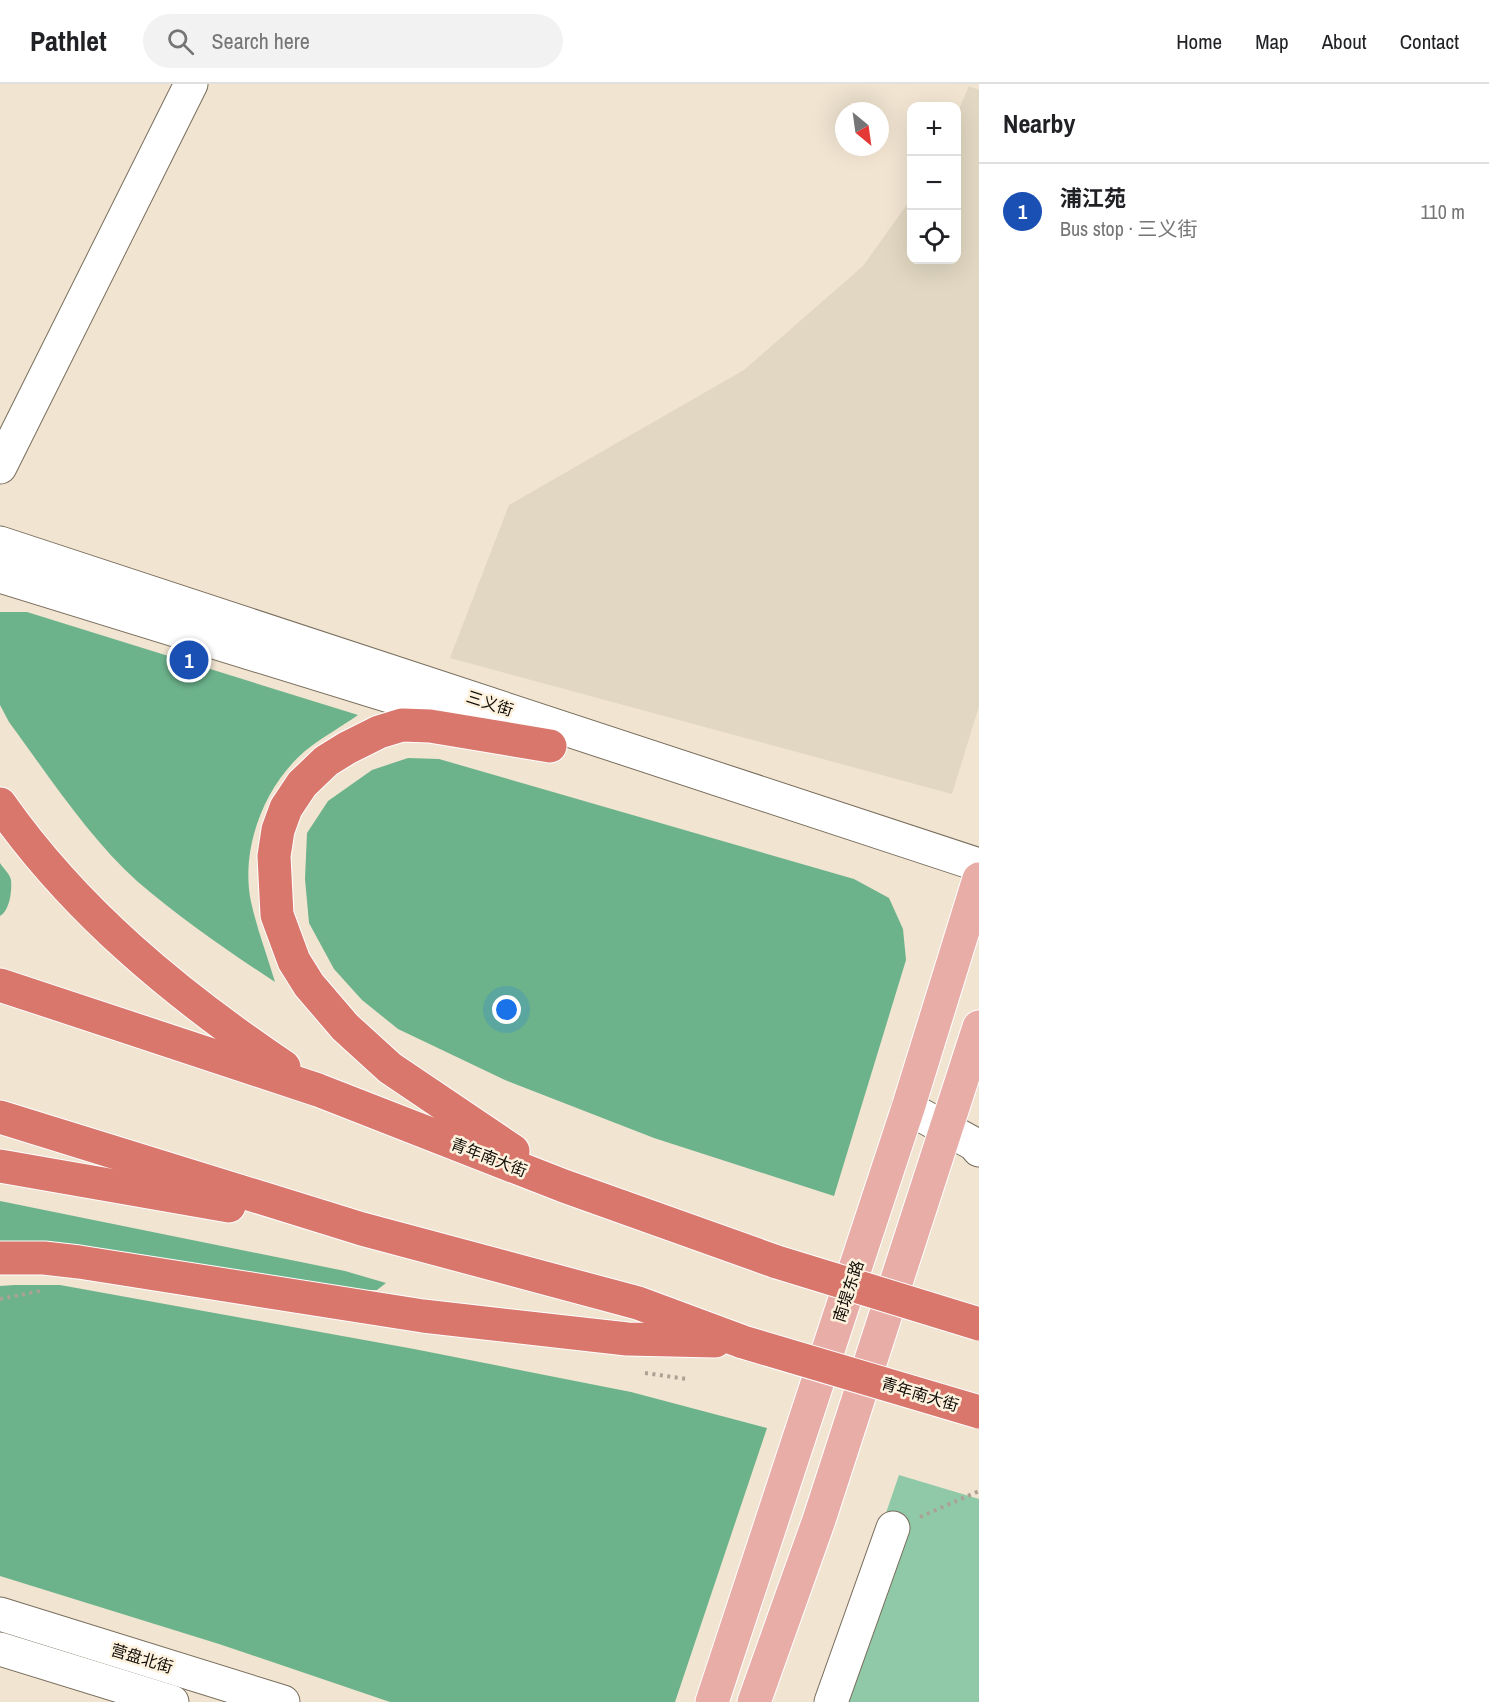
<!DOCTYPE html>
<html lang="en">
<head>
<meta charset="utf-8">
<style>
	body { margin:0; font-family:"Archivo Narrow","Noto Sans SC",sans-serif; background:#f2f2f2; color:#202124 }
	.controls { position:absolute; right:18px; top:18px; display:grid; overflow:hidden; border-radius:12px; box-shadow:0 6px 24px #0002 }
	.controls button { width:54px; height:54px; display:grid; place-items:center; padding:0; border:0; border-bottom:2px solid #e0e0e0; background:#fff; color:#202124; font:30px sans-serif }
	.compass { position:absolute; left:835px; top:18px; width:54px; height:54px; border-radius:50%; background:#fff; box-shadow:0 6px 24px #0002; rotate:151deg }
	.you { position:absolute; left:507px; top:926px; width:21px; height:21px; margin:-15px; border:4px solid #fff; border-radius:50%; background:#1a73e8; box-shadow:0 0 0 9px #1a73e833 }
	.badge { display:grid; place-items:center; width:39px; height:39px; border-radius:50%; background:#cc4584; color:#fff; font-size:20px; font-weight:700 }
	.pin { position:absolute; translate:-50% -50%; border:3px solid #fff; box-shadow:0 2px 6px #0006 }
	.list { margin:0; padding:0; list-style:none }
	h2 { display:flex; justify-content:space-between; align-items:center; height:78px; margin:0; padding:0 24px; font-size:26px }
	h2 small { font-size:20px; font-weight:400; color:#757577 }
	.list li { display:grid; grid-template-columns:39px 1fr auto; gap:18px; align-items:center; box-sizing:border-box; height:96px; padding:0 24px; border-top:2px solid #e0e0e0 }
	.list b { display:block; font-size:22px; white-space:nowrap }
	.list p { margin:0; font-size:20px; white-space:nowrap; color:#757577 }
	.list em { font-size:20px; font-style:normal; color:#757577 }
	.icon { flex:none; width:33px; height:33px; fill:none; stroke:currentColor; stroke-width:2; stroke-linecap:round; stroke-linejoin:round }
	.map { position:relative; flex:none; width:979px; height:1618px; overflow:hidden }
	header { display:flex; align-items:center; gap:36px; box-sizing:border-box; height:84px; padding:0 30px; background:#fff; border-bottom:2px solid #e0e0e0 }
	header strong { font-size:28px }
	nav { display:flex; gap:33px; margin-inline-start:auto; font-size:21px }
	.search { width:420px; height:54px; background:#f2f2f2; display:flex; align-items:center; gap:15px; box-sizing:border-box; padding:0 21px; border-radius:33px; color:#757577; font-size:22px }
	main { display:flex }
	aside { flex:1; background:#fff }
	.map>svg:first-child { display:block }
	.commercial { fill:#e1d7c2 }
	.green { fill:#8fc9a8 }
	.forest { fill:#6cb38c }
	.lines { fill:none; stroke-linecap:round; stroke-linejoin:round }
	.minor-casing { stroke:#786d5c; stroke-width:35 }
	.major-casing { stroke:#fff; stroke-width:35 }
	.highway-casing { stroke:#fff; stroke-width:35 }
	.path { stroke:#aca293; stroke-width:4; stroke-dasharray:3 4.5; stroke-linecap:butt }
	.minor { stroke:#fff; stroke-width:33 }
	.major { stroke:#e8ada7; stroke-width:33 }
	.highway { stroke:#d9776d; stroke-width:33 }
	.highway-bridge-casing { stroke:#fff; stroke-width:35; stroke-linecap:butt }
	.highway-bridge { stroke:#d9776d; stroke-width:33 }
	.labels { text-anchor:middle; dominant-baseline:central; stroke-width:5; stroke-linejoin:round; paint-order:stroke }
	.street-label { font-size:16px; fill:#110d07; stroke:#fef2de }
</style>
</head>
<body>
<header>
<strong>Pathlet</strong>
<div class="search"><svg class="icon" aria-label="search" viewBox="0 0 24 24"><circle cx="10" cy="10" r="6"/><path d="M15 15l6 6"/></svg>Search here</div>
<nav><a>Home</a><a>Map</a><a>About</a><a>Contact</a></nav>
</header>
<main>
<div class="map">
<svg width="979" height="1618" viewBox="0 0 979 1618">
	<rect width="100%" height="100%" fill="#f1e4d1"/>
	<polygon class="commercial" points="969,2 979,6 979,622 952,710 450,574 509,421 744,286 863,182 911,115 912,176 956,176 957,30"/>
	<polygon class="green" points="899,1391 979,1415 979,1618 821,1618"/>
	<g class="forest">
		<path d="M0,528H27L358,631C341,643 321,654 305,667C264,702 240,765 251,818C257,845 267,871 275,898C228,867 181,835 138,798C89,754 48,691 9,638L0,621Z"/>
		<polygon points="408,674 439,675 854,795 889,814 903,845 906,876 834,1112 654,1054 505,996 398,945 362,916 334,885 309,839 305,795 307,749 328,717 372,686"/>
		<path d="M0,779C3,784 10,790 11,796C12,807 10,826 0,832Z"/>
		<polygon points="0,1117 345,1187 386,1199 377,1206 329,1206 0,1160"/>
		<polygon points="14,1201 60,1201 414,1265 631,1308 767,1344 675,1618 390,1618 219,1560 0,1492 0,1202"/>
	</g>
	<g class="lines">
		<g class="minor-casing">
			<g id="minor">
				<polyline points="0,383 191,0"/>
				<polyline points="0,459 979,781"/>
				<polyline points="0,492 477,639"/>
				<polyline points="908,1024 974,1060 979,1066"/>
				<polyline points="0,1530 283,1618"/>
				<polyline points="0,1565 172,1618"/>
				<polyline points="831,1618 893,1444"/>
			</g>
		</g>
		<g class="major-casing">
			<g id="major">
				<polyline points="712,1618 908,1024 979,795"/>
				<polyline points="754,1618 819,1436 979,943"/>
			</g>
		</g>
		<g class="highway-casing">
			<g id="highway">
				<path d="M0,720C75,827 176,910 284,983"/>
				<polyline points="0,901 318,1006 564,1102 777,1178"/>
				<polyline points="0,1033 362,1145 638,1219 743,1258"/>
				<polyline points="513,1067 390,984 345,943 309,901 294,877 277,831 274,772 278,746 286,724 302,700 326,677 347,664 379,648 402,641 430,642 550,662"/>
				<polyline points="0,1082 229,1122"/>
				<polyline points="0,1174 44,1174 79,1178 423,1232 627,1255 715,1257"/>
			</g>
		</g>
		<g class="path">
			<polyline points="0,1215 40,1207"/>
			<polyline points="645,1289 687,1295"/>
			<polyline points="920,1433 979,1407"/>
		</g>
		<use href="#minor" class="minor"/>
		<use href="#major" class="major"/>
		<use href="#highway" class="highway"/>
		<g class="highway-bridge-casing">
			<g id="highway-bridge">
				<polyline points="777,1178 979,1240"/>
				<polyline points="743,1258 979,1328"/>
			</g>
		</g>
		<use href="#highway-bridge" class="highway-bridge"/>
	</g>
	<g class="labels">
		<g class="street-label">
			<text transform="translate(490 619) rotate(18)">三义街</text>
			<text transform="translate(489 1073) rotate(21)">青年南大街</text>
			<text transform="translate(848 1207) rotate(-72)">南堤东路</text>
			<text transform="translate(920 1310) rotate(17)">青年南大街</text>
			<text transform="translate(142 1574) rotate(17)">营盘北街</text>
		</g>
	</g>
</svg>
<div class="controls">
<button>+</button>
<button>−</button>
<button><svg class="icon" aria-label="locate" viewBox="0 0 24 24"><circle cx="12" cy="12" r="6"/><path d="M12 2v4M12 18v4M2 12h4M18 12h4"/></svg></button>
</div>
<svg class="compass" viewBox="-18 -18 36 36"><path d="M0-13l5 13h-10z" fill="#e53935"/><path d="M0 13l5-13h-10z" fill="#757577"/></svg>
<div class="you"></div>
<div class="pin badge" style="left:189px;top:576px;background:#1a4fb4">1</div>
</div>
<aside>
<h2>Nearby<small></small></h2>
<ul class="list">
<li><span class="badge" style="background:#1a4fb4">1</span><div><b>浦江苑</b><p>Bus stop · 三义街</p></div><em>110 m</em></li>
</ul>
</aside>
</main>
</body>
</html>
